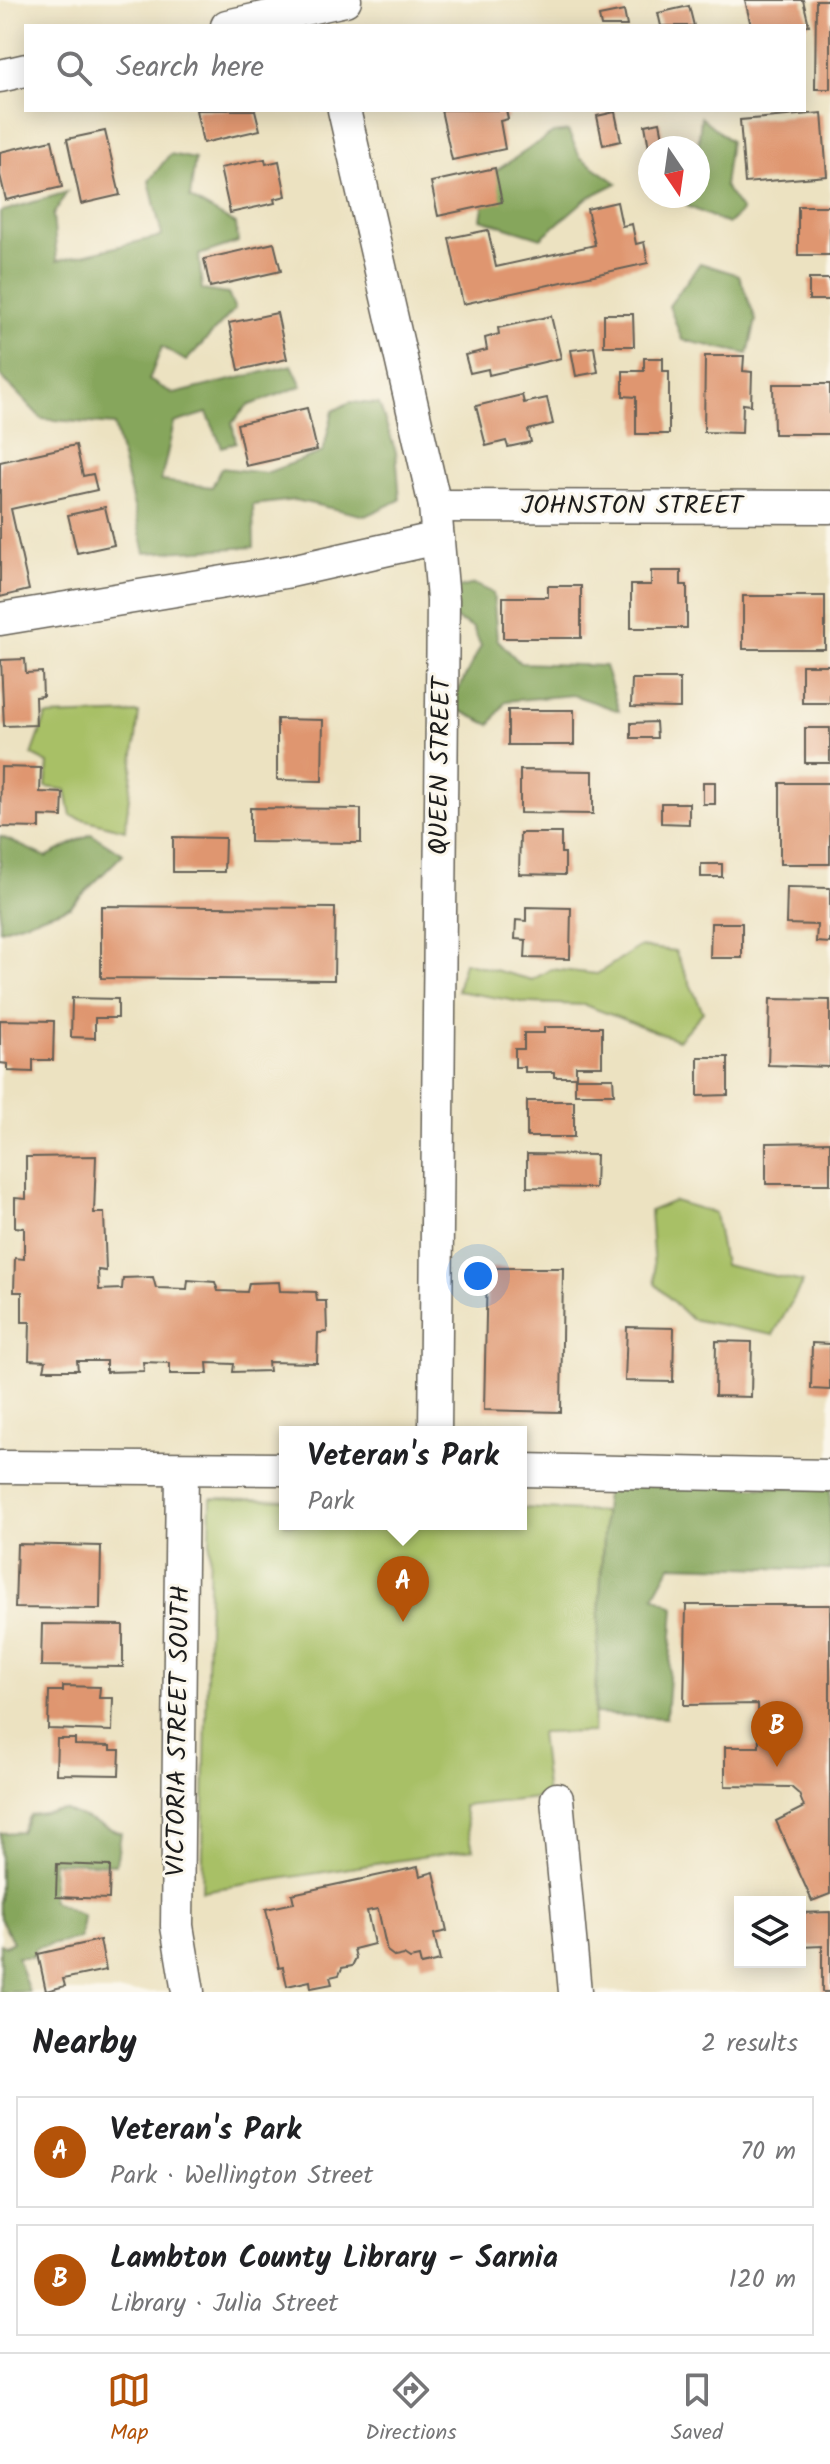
<!DOCTYPE html>
<html lang="en">
<head>
<meta charset="utf-8">
<style>
	body { margin:0; font-family:Kalam,sans-serif; background:#f2f2f2; color:#202124 }
	.controls { position:absolute; right:24px; bottom:24px; display:grid; overflow:hidden; border-radius:0px; box-shadow:0 4px 20px #0003 }
	.controls button { width:72px; height:72px; display:grid; place-items:center; padding:0; border:0; border-bottom:2px solid #e0e0e0; background:#fff; color:#202124; font:40px sans-serif }
	.compass { position:absolute; left:638px; top:136px; width:72px; height:72px; border-radius:50%; background:#fff; box-shadow:0 4px 20px #0003; rotate:167deg }
	.you { position:absolute; left:478px; top:1276px; width:28px; height:28px; margin:-20px; border:6px solid #fff; border-radius:50%; background:#1a73e8; box-shadow:0 0 0 12px #1a73e833 }
	.badge { display:grid; place-items:center; width:52px; height:52px; border-radius:50%; background:#b45309; color:#fff; font-size:26px; font-weight:700 }
	.pin { position:absolute; translate:-50% -66px; filter:drop-shadow(0 2px 4px #0008) }
	.pin::after { content:''; position:absolute; top:42px; width:28px; height:24px; background:inherit; clip-path:polygon(0 0,100% 0,50% 100%) }
	.popup { position:absolute; left:279px; top:1426px; width:248px; height:104px; box-sizing:border-box; display:grid; place-content:center; border-radius:0px; background:#fff; filter:drop-shadow(0 2px 6px #0005); font-size:26px; white-space:nowrap; color:#757577 }
	.popup b { font-size:30px; color:#202124 }
	.popup::after { content:''; position:absolute; left:50%; top:100%; margin-left:-16px; border:16px solid transparent; border-top-color:#fff }
	.list { margin:0; padding:0; list-style:none }
	h2 { display:flex; justify-content:space-between; align-items:center; height:104px; margin:0; padding:0 32px; font-size:34px }
	h2 small { font-size:26px; font-weight:400; color:#757577 }
	.list li { display:grid; grid-template-columns:52px 1fr auto; gap:24px; align-items:center; box-sizing:border-box; height:112px; margin:0 16px 16px; padding:0 16px; border:2px solid #e0e0e0; border-radius:0px }
	.list b { display:block; font-size:30px; white-space:nowrap }
	.list p { margin:0; font-size:26px; white-space:nowrap; color:#757577 }
	.list em { font-size:26px; font-style:normal; color:#757577 }
	.icon { flex:none; width:44px; height:44px; fill:none; stroke:currentColor; stroke-width:2; stroke-linecap:round; stroke-linejoin:round }
	.map { position:relative; flex:none; width:830px; height:1992px; overflow:hidden }
	.search { position:absolute; background:#fff; box-shadow:0 4px 20px #0003; left:24px; right:24px; top:24px; height:88px; display:flex; align-items:center; gap:20px; box-sizing:border-box; padding:0 28px; border-radius:0px; color:#757577; font-size:30px }
	.sheet { height:360px; background:#fff }
	nav { display:flex; justify-content:space-around; align-items:center; box-sizing:border-box; height:112px; border-top:2px solid #e0e0e0; background:#fff; font-size:22px; color:#757577 }
	nav a { display:grid; justify-items:center; gap:4px }
	nav .on { color:#b45309 }
	.map>svg:first-child { display:block }
	.green { fill:#a8c066; stroke:#626e41; stroke-width:2 }
	.forest { fill:#86a65b; stroke:#51613c; stroke-width:2 }
	.building { fill:#df9670 }
	.lines { fill:none; stroke-linecap:round; stroke-linejoin:round }
	.minor-casing { stroke:#656156; stroke-width:35 }
	.minor { stroke:#fff; stroke-width:32 }
	.labels { text-anchor:middle; dominant-baseline:central; stroke-width:6; stroke-linejoin:round; paint-order:stroke }
	.street-label { font-size:26px; fill:#1c1c1c; stroke:#fbf7ec }
</style>
</head>
<body>
<div class="map">
<svg width="830" height="1992" viewBox="0 0 830 1992">
	<rect width="100%" height="100%" fill="#fbf7ec"/>
	<filter id="ink" filterUnits="userSpaceOnUse"><feTurbulence type="fractalNoise" baseFrequency=".0125" numOctaves="2"/><feDisplacementMap in="SourceGraphic" scale="16" xChannelSelector="R" yChannelSelector="G"/><feConvolveMatrix kernelMatrix="1 2 1 2 8 2 1 2 1" color-interpolation-filters="sRGB"/></filter>
	<filter id="wash" filterUnits="userSpaceOnUse"><feTurbulence type="fractalNoise" baseFrequency=".006" numOctaves="4" result="noise"/><feDisplacementMap in="SourceGraphic" scale="32" xChannelSelector="R" yChannelSelector="G"/><feGaussianBlur stdDeviation="1.8" result="paint"/><feColorMatrix in="noise" values="0 0 0 0 0 0 0 0 0 0 0 0 0 0 0 0 0 1.4 0 .05"/><feComposite in="paint" operator="in"/></filter>
	<g filter="url(#wash)">
		<rect width="100%" height="100%" fill="#ece2c1"/>
		<g class="green">
			<polygon points="139,713 125,830 71,816 66,790 46,787 48,763 32,755 46,716"/>
			<polygon points="639,947 675,951 703,1012 678,1040 585,1005 528,1003 457,991 464,962 532,980 551,969 597,974"/>
			<polygon points="674,1201 715,1213 724,1265 803,1282 773,1335 691,1319 655,1284 650,1211"/>
			<polygon points="211,1498 285,1500 285,1524 521,1524 521,1508 604,1512 593,1732 540,1733 547,1797 463,1806 473,1849 202,1891"/>
		</g>
		<g class="forest">
			<polygon points="701,117 730,141 724,186 742,211 728,224 687,206 689,196 698,196 698,148"/>
			<polygon points="568,131 580,157 617,183 587,198 541,238 481,219 488,176 553,133"/>
			<polygon points="170,154 195,159 190,198 236,224 238,242 199,255 202,290 228,294 235,309 186,361 162,347 149,380 174,394 292,365 302,386 247,406 232,423 236,442 222,447 207,413 174,423 161,481 212,487 221,468 266,473 323,452 333,411 350,402 379,404 396,452 400,500 365,516 295,500 253,505 254,547 145,553 114,425 42,419 0,375 0,212 67,192 53,215 57,261 162,236 149,181"/>
			<polygon points="700,263 739,275 756,320 748,354 682,340 669,306"/>
			<polygon points="474,584 493,593 497,639 520,663 605,666 619,711 573,695 506,701 490,725 450,706 481,646 473,628 454,618 451,590"/>
			<polygon points="91,834 123,854 70,907 0,930 0,836 46,857"/>
			<polygon points="610,1483 830,1489 830,1570 671,1565 654,1596 674,1607 666,1718 595,1714 605,1497"/>
			<polygon points="64,1810 121,1833 116,1864 53,1862 52,1901 83,1916 80,1939 35,1948 32,1957 17,1957 29,1992 0,1992 0,1944 5,1946 13,1942 0,1918 0,1833 21,1832 30,1815"/>
		</g>
		<g id="blocks">
			<g class="building">
				<polygon points="745,0 803,0 809,25 751,26"/>
				<polygon points="816,0 830,0 830,89 815,89"/>
				<polygon points="689,6 694,26 661,26 658,13"/>
				<polygon points="624,11 627,26 601,26 599,16"/>
				<polygon points="196,110 255,110 260,130 203,143"/>
				<polygon points="441,110 506,110 508,119 500,121 505,149 452,160"/>
				<polygon points="615,112 621,141 603,145 597,116"/>
				<polygon points="822,113 827,176 745,183 740,120"/>
				<polygon points="660,122 665,147 649,148 645,125"/>
				<polygon points="105,131 120,195 81,204 67,139"/>
				<polygon points="52,140 62,187 6,200 0,175 0,152"/>
				<polygon points="265,159 266,164 279,161 286,196 274,199 275,203 230,213 220,168"/>
				<polygon points="495,168 502,202 438,216 431,182"/>
				<polygon points="617,202 622,226 632,224 636,244 644,242 648,263 463,304 449,238 488,230 496,267 595,245 587,209"/>
				<rect x="798" y="206" width="32" height="49"/>
				<polygon points="274,243 281,271 210,287 204,259"/>
				<rect x="809" y="279" width="21" height="21"/>
				<polygon points="277,313 287,359 239,370 229,323"/>
				<polygon points="604,314 633,314 634,346 604,346"/>
				<polygon points="551,316 561,358 489,375 488,369 470,373 465,355 487,350 485,338 499,334 498,328"/>
				<polygon points="594,347 598,372 576,376 571,350"/>
				<polygon points="705,356 744,356 743,371 752,372 751,405 743,404 742,433 704,432"/>
				<polygon points="644,358 663,358 663,371 669,371 669,434 636,434 636,397 623,396 623,371 644,371"/>
				<polygon points="773,384 830,384 830,434 774,434"/>
				<polygon points="522,395 524,403 547,398 553,424 528,430 531,442 508,447 506,441 486,446 476,406"/>
				<polygon points="307,408 317,450 246,466 237,424"/>
				<polygon points="76,445 83,476 93,474 97,490 11,509 29,590 0,597 0,462"/>
				<polygon points="105,507 114,545 77,553 68,515"/>
				<polygon points="651,571 681,571 681,585 687,585 687,628 631,628 631,585 651,585"/>
				<polygon points="548,586 581,586 581,638 503,638 503,597 548,597"/>
				<rect x="743" y="596" width="82" height="53"/>
				<polygon points="25,659 26,673 42,672 43,696 35,697 36,725 4,726 1,660"/>
				<rect x="802" y="665" width="28" height="38"/>
				<polygon points="632,679 680,679 680,708 631,707"/>
				<rect x="508" y="710" width="66" height="35"/>
				<polygon points="277,719 323,720 322,781 277,780"/>
				<polygon points="656,722 657,738 631,738 631,723"/>
				<rect x="805" y="728" width="25" height="35"/>
				<polygon points="1,767 41,768 40,792 63,793 62,817 40,816 40,828 0,827"/>
				<polygon points="520,770 593,771 593,814 520,813"/>
				<rect x="703" y="782" width="12" height="22"/>
				<rect x="780" y="783" width="50" height="81"/>
				<polygon points="661,803 689,803 689,824 661,823"/>
				<polygon points="250,808 361,809 361,843 250,842"/>
				<polygon points="520,833 561,833 561,853 565,853 565,875 519,874"/>
				<polygon points="173,837 225,838 224,872 173,872"/>
				<rect x="701" y="864" width="21" height="13"/>
				<polygon points="787,887 830,888 830,943 816,942 817,925 786,924"/>
				<polygon points="101,906 335,908 334,980 101,978"/>
				<polygon points="526,907 571,908 570,959 525,958 526,940 515,939 516,920 526,921"/>
				<polygon points="711,923 742,923 742,958 710,958"/>
				<polygon points="72,998 118,999 118,1018 95,1018 95,1038 71,1037"/>
				<polygon points="770,999 830,1000 830,1067 768,1065"/>
				<polygon points="0,1020 54,1021 53,1060 33,1060 33,1072 8,1071 8,1064 0,1063"/>
				<polygon points="544,1027 602,1027 602,1066 576,1066 576,1077 554,1077 554,1072 525,1072 525,1067 515,1067 515,1049 524,1049 524,1033 544,1033"/>
				<polygon points="698,1057 728,1057 728,1095 698,1096"/>
				<polygon points="575,1078 613,1078 614,1094 575,1094"/>
				<rect x="527" y="1101" width="47" height="36"/>
				<polygon points="830,1142 830,1184 766,1184 766,1143"/>
				<polygon points="527,1154 596,1155 595,1188 527,1187"/>
				<polygon points="96,1156 94,1213 104,1213 106,1271 98,1270 99,1290 122,1289 123,1278 153,1277 156,1288 187,1289 188,1280 215,1282 218,1291 247,1292 249,1283 279,1282 280,1291 316,1292 317,1301 326,1301 327,1332 318,1333 317,1363 268,1362 269,1371 233,1372 234,1364 207,1363 208,1374 170,1374 170,1363 143,1362 144,1371 106,1372 106,1361 77,1361 78,1370 44,1370 46,1361 29,1360 30,1322 22,1322 22,1292 14,1292 15,1258 24,1259 24,1228 15,1227 15,1198 26,1199 26,1157"/>
				<polygon points="487,1268 563,1268 561,1412 484,1410"/>
				<polygon points="627,1327 674,1328 673,1382 625,1381"/>
				<polygon points="716,1341 752,1342 751,1397 715,1396"/>
				<polygon points="812,1343 830,1344 830,1390 811,1389"/>
				<polygon points="17,1544 101,1546 100,1609 15,1608"/>
				<polygon points="686,1605 830,1605 830,1894 812,1901 776,1821 804,1807 799,1794 791,1787 725,1786 725,1747 759,1747 758,1704 684,1705"/>
				<polygon points="42,1624 123,1625 123,1667 41,1666"/>
				<polygon points="63,1686 100,1687 99,1698 113,1698 112,1731 48,1729 49,1691 63,1691"/>
				<polygon points="57,1739 75,1739 75,1745 110,1746 110,1750 120,1750 119,1775 56,1774"/>
				<polygon points="57,1864 110,1866 109,1899 56,1897"/>
				<polygon points="418,1867 420,1876 434,1872 447,1931 434,1934 440,1961 421,1965 419,1957 410,1959 404,1955 395,1957 387,1951 378,1909 367,1911 374,1944 354,1949 356,1958 352,1966 342,1968 339,1975 330,1977 332,1984 311,1988 310,1981 287,1986 283,1967 279,1968 266,1909 294,1903 292,1894"/>
				<polygon points="830,1912 830,1992 822,1992 822,1946 800,1947 800,1913"/>
				<polygon points="100,1940 106,1970 63,1979 65,1986 46,1991 38,1954"/>
			</g>
		</g>
	</g>
	<g filter="url(#ink)">
		<use href="#blocks" fill-opacity="0" stroke="#656156" stroke-width="2"/>
		<g class="lines">
			<g class="minor-casing">
				<g id="minor">
					<polyline points="227,26 345,0"/>
					<polyline points="0,76 26,70"/>
					<polyline points="344,110 435,506 443,600 435,1432"/>
					<polyline points="435,506 830,507"/>
					<polyline points="0,619 291,571 438,538"/>
					<polyline points="0,1467 285,1469"/>
					<polyline points="182,1470 177,1926 188,1992"/>
					<polyline points="521,1470 830,1476"/>
					<polyline points="557,1799 575,1992"/>
				</g>
			</g>
			<use href="#minor" class="minor"/>
		</g>
	</g>
	<g class="labels">
		<g class="street-label">
			<text x="632" y="506">JOHNSTON STREET</text>
			<text transform="translate(441 766) rotate(-89)">QUEEN STREET</text>
			<text transform="translate(179 1731) rotate(-89)">VICTORIA STREET SOUTH</text>
		</g>
	</g>
</svg>
<div class="controls">
<button><svg class="icon" aria-label="layers" viewBox="0 0 24 24"><path d="M12 4l9 5-9 5-9-5zM3 14l9 5 9-5"/></svg></button>
</div>
<svg class="compass" viewBox="-18 -18 36 36"><path d="M0-13l5 13h-10z" fill="#e53935"/><path d="M0 13l5-13h-10z" fill="#757577"/></svg>
<div class="you"></div>
<div class="pin badge" style="left:403px;top:1622px">A</div>
<div class="popup"><b>Veteran's Park</b>Park</div>
<div class="pin badge" style="left:777px;top:1767px">B</div>
<div class="search"><svg class="icon" aria-label="search" viewBox="0 0 24 24"><circle cx="10" cy="10" r="6"/><path d="M15 15l6 6"/></svg>Search here</div>
</div>
<section class="sheet">
<h2>Nearby<small>2 results</small></h2>
<ul class="list">
<li><span class="badge">A</span><div><b>Veteran's Park</b><p>Park · Wellington Street</p></div><em>70 m</em></li>
<li><span class="badge">B</span><div><b>Lambton County Library - Sarnia</b><p>Library · Julia Street</p></div><em>120 m</em></li>
</ul>
</section>
<nav>
<a class="on"><svg class="icon" aria-label="map" viewBox="0 0 24 24"><path d="M3 6l6-2 6 2 6-2v14l-6 2-6-2-6 2zM9 4v14M15 6v14"/></svg>Map</a>
<a><svg class="icon" aria-label="directions" viewBox="0 0 24 24"><path d="M12 3l9 9-9 9-9-9zM9 14v-3h6M13 9l2 2-2 2"/></svg>Directions</a>
<a><svg class="icon" aria-label="saved" viewBox="0 0 24 24"><path d="M7 4h10v16l-5-4-5 4z"/></svg>Saved</a>
</nav>
</body>
</html>
